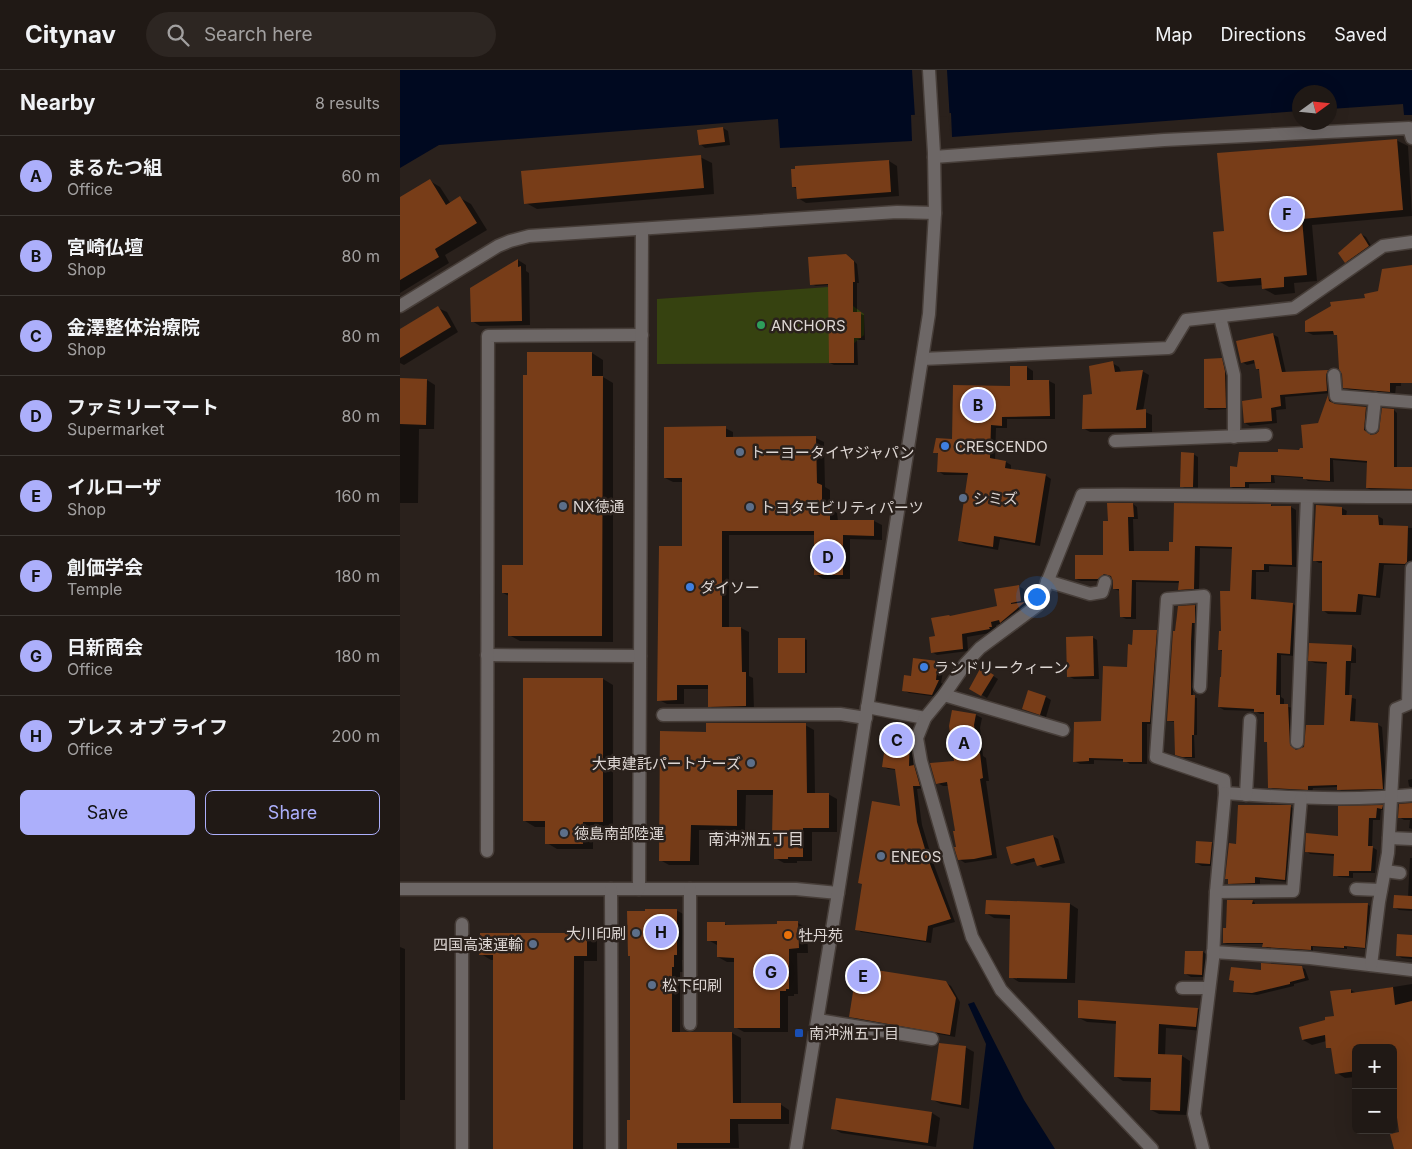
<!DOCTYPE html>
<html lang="en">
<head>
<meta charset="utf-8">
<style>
	body { margin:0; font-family:Inter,"Noto Sans JP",sans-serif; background:#2d2622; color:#f1f3f6 }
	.controls { position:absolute; right:15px; bottom:15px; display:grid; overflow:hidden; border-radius:8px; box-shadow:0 5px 20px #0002 }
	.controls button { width:45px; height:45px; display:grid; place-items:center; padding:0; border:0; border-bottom:1px solid #3d3834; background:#201915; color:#f1f3f6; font:25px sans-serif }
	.compass { position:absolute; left:892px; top:15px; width:45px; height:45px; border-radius:50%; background:#201915; box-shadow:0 5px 20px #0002; rotate:75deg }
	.you { position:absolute; left:636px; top:526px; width:18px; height:18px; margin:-12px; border:4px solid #fff; border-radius:50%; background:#1a73e8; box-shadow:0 0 0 8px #1a73e833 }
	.badge { display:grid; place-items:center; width:32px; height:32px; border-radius:50%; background:#acaffb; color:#111; font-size:16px; font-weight:700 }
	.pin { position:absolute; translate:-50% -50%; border:2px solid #fff; box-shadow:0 1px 5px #0006 }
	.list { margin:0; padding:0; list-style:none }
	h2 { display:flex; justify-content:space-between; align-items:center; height:65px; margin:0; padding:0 20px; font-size:21px }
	h2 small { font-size:16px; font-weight:400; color:#a2a0a0 }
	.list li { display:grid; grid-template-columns:32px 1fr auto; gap:15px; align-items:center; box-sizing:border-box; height:80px; padding:0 20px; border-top:1px solid #3d3834 }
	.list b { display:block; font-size:19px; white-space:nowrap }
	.list p { margin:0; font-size:16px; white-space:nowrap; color:#a2a0a0 }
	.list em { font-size:16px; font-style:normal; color:#a2a0a0 }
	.actions { display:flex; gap:10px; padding:15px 20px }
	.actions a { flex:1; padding:11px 0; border:1px solid #acaffb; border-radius:8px; text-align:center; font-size:18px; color:#acaffb }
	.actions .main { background:#acaffb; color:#111 }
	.icon { flex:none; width:28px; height:28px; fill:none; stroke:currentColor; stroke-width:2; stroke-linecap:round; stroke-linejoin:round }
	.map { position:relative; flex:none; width:1012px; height:1079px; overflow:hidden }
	header { display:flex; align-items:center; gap:30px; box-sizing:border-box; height:70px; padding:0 25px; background:#201915; border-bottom:1px solid #3d3834 }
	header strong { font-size:24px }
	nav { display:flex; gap:28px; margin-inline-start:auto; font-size:18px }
	.search { width:350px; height:45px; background:#2d2622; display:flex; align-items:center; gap:12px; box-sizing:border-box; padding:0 18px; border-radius:28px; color:#a2a0a0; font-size:19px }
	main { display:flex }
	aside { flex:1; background:#201915 }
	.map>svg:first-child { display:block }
	.green { fill:#364210 }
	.water { fill:#000920 }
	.pier { fill:#2a211c }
	.shadow { fill:#0007 }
	.building { fill:#783d18 }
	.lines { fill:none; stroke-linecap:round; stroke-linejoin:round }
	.minor-casing { stroke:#473e39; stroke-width:15 }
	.minor { stroke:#6d6766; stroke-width:12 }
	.leisure-dot { fill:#2e9e5b; stroke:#2a211c; stroke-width:2 }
	.shop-dot { fill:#3f7fe0; stroke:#2a211c; stroke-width:2 }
	.service-dot { fill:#5c6f8a; stroke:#2a211c; stroke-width:2 }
	.food-dot { fill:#e8710a; stroke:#2a211c; stroke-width:2 }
	.transit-dot { fill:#1a4fb4; stroke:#2a211c; stroke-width:2 }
	.labels { text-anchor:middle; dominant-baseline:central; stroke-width:5; stroke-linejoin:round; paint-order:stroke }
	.poi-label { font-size:15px; fill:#ddd6d3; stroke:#2a211c; text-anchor:start }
	.neighbourhood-label { font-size:16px; fill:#ddd6d3; stroke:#2a211c }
</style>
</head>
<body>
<header>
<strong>Citynav</strong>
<div class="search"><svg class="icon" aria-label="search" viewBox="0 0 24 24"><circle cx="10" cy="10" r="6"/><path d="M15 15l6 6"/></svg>Search here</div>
<nav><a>Map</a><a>Directions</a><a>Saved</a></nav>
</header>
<main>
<aside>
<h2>Nearby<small>8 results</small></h2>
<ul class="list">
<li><span class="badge">A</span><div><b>まるたつ組</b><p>Office</p></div><em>60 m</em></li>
<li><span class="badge">B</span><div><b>宮崎仏壇</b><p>Shop</p></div><em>80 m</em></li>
<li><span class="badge">C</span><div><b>金澤整体治療院</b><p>Shop</p></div><em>80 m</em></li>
<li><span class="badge">D</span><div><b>ファミリーマート</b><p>Supermarket</p></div><em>80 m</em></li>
<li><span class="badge">E</span><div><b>イルローザ</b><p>Shop</p></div><em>160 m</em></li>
<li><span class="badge">F</span><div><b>創価学会</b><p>Temple</p></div><em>180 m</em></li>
<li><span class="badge">G</span><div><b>日新商会</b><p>Office</p></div><em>180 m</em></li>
<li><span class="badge">H</span><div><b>ブレス オブ ライフ</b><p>Office</p></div><em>200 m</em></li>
</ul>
<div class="actions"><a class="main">Save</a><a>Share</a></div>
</aside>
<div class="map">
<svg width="1012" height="1079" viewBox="0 0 1012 1079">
	<rect width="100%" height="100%" fill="#2a211c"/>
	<polygon class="green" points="428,217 453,217 453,236 464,244 464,265 453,274 454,293 257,294 257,229"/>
	<g class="water">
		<polygon points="0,0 1012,0 1012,45 1004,45 1003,34 930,39 929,22 899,22 899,41 552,67 551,43 511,45 512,71 380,78 378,49 39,75 0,98"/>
		<polygon points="574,932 624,1030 655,1079 573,1079 586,974 568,934"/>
	</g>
	<polygon class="pier" points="512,0 547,0 551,69 548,46 515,47"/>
	<g class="shadow">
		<polygon points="323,58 328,61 330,75 305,78 300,74"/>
		<polygon points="996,70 1008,76 1012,146 912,155 917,211 894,213 895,223 875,225 864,219 863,215 829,217 818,211 825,162"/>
		<polygon points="300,87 312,93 314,124 137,139 126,133"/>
		<polygon points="489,91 497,96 499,126 406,133 398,128 397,119 393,117"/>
		<polygon points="30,111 40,117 51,134 60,128 71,134 87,160 45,185 49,193 0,223 0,129"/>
		<polygon points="961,164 966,167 973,179 951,195 946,192"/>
		<polygon points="451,188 457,194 459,213 457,213 457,243 464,245 465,270 457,270 458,295 434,295 430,293 430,215 416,216 411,214"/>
		<polygon points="118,190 126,195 126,201 129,203 130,255 80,256 72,251"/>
		<polygon points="979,222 1002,285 1001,316 996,316 995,325 951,321 945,318 938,266 935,264 913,265 907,262"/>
		<polygon points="38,238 47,242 58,262 4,295 0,293 0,261"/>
		<polygon points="872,264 878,267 886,303 928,301 933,304 932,323 885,327 886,339 876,340 877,353 850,356 845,353 864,329 861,301 857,299 856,293 847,295 842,292"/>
		<polygon points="192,283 203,290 203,307 213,313 213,572 120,571 109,565 109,526 103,523 124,496"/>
		<polygon points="821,290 826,292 828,304 830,339 809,340 805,338"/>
		<polygon points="712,293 719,297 721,302 742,301 749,305 743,341 752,345 752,362 690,362 683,358 693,325"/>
		<polygon points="627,297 633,301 633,311 649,311 655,314 655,349 607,349 607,358 596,358 595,390 606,392 611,395 611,400 645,405 651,409 640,476 600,469 598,480 565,474 559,471 569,405 544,405 538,401 539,384 535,382 554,370 611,317"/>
		<polygon points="0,309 27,310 35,315 34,359 19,359 18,433 0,433"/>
		<polygon points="928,327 932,329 933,334 966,338 970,340 968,363 972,366 976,365 994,340 997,343 997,398 1012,398 1012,420 971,420 967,418 969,393 933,390 934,412 908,411 904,408 874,406 875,413 849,414 849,419 835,419 831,417 838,398 904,379 918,354"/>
		<polygon points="325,358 333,362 333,368 416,368 424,372 425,417 430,420 430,438 437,443 438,451 474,451 482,455 482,470 450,469 450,509 423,509 415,504 415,465 329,465 329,558 341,558 349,562 349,606 353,608 354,640 317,641 309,636 309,619 284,619 284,634 267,634 259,630 284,477 283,412 273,412 265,408"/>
		<polygon points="793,384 798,387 798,419 786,419 781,416"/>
		<polygon points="733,434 737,437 738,449 733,449 734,482 770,482 871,435 875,438 891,437 896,440 896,497 869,496 869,502 856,502 856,531 893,534 897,537 895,586 881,585 881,627 884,629 884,636 893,638 894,679 897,681 905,678 925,656 928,594 915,593 910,591 952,576 956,579 956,593 951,593 949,627 956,629 955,652 977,654 982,657 987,721 943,722 938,719 938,717 913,718 912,722 874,720 869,717 868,673 865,671 866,644 860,644 855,641 824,640 819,637 823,582 820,580 831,522 833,479 800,478 799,521 784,522 780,519 780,513 736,512 736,549 726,549 722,547 720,521 714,519 714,510 712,507 709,506 703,511 681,511 676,509 705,486 710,452"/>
		<polygon points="942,438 947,441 946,446 978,446 983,449 983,457 1012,458 1012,495 984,495 980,528 963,526 961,545 928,544 924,541 924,493 919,493 914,490"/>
		<polygon points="618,516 624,519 627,534 629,536 603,553 596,555 597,560 595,562 567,567 568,581 537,585 532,582 536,567 552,547 599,537"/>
		<polygon points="795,536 798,538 797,554 794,553 793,627 797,628 797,665 794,665 795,688 786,688 780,686 775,652 768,651 777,544"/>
		<polygon points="756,562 762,565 756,654 747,654 747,694 730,694 725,691 694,690 694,694 680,694 674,691 702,652 728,598 734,576"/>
		<polygon points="692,567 697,570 699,609 674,609 668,606"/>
		<polygon points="404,569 407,570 407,603 380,602"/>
		<polygon points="514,590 538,593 544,596 541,613 544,614 538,627 509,623 503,620 512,607"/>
		<polygon points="582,599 598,609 587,628 571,618"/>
		<polygon points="203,609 213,615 213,757 193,757 193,779 157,779 147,773 146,757 135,757 125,751"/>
		<polygon points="646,627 651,630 646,647 623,639"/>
		<polygon points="576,645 582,648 580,658 583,686 586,688 589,711 586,711 597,788 565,793 559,789 549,716 543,716 537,713 556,692"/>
		<polygon points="405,655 414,660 415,724 428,724 437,729 437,762 412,762 412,791 397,791 397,793 384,793 375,788 374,725 346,725 345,760 299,760 299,795 269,795 260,790 307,663"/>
		<polygon points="509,665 514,668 513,696 518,699 524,718 517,719 522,755 533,792 555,852 533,858 531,873 461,862 456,859 502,738 497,700 488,699 484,697 488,685"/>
		<polygon points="1012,709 1012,718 1009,716 1008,710"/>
		<polygon points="1012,734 1012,759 1009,758 1010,750 1004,750 999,747"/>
		<polygon points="866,737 891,737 896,740 890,812 860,809 860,816 835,816 829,813 838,775"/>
		<polygon points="982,737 986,740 981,740 980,750 973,750 972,777 977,780 975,803 953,803 953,808 939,807 935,805 935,786 910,784 906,781 940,767 939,738"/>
		<polygon points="653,766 658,769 665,793 643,798 638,795 637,791 617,796 612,793"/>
		<polygon points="797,772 812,773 817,776 815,796 802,796 796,793"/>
		<polygon points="1010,788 1012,788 1012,841 999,840 994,837 1008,827"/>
		<polygon points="853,831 855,833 855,835 967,834 970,836 968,879 947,877 947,879 913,877 913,881 867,878 864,876 864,874 827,874 824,873"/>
		<polygon points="670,834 678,839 675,913 619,912 611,907 611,849 594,848 586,843"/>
		<polygon points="276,840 285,845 286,890 282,890 283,902 280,902 280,963 332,963 341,968 341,1034 380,1034 389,1040 389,1054 338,1054 339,1078 228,1079 231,1052"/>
		<polygon points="324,853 328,856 379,856 379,853 398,853 407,858 408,883 397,883 398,924 394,924 394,926 388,926 388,962 344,962 335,957 335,892 327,892 318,887 317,875 308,870"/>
		<polygon points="187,864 197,870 197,891 184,891 183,1079 95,1079 95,890 91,890 81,884"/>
		<polygon points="1012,866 1012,889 1002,888 997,885"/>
		<polygon points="0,877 5,879 5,1030 0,1030"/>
		<polygon points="786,882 803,882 808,885 807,907 791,907 786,904"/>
		<polygon points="901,897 905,899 909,910 894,914 894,916 857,925 838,923 834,921 835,912 831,910 862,901"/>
		<polygon points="545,912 551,916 560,932 555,967 456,949 451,946"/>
		<polygon points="1012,914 1012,1079 995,1079 1000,1062 995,1021 993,1021 993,978 956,978 956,1007 945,1008 937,1003 930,970 912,975 903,970 935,947 951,920 956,923"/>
		<polygon points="680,931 798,939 806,944 804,961 766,958 765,986 782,986 790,991 788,1045 759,1044 751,1040 752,1012 723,1011 715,1006 717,954 687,952 679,948"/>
		<polygon points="565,977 574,982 569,1039 541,1034 533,1030"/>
		<polygon points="532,1043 540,1048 536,1077 441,1063 433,1058"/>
	</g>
	<g class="building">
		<polygon points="323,57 325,72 299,75 297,60"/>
		<polygon points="997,69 1003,140 902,149 907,205 884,207 884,217 862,219 861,208 817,212 813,162 824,161 817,83"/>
		<polygon points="301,85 304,118 124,134 121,101"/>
		<polygon points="489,90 491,122 397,129 396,117 392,117 391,99 395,99 395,96"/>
		<polygon points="30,109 46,135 60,126 77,153 35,179 39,187 0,210 0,127"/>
		<polygon points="961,163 969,176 945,193 938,183"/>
		<polygon points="446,184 454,191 455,212 453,212 453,242 461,242 461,268 454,268 454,293 429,293 428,214 410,215 408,187"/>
		<polygon points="118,189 118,197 121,196 122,251 71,252 70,218"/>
		<polygon points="1012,195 1012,313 990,313 990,322 943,318 942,304 939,299 937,265 934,265 933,261 905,262 905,251 931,236 930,232 965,228 964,224 978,221 982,199"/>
		<polygon points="38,236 51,257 0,288 0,259"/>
		<polygon points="873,263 882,302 928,300 926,305 927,321 880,325 881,336 871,338 872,351 844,353 842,331 862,328 859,299 856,299 854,290 841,293 836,271"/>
		<polygon points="127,282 192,282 192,306 203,306 202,566 108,566 108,523 102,523 102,495 123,495 123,305 127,305"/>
		<polygon points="822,288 825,301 826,338 804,338 804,289"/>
		<polygon points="713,291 715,302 743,300 736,340 746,339 746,358 682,359 683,325 692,324 689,296"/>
		<polygon points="610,296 627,296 627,310 649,310 650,346 602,347 602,356 591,355 590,388 606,391 605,398 646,404 635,473 594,466 593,477 558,471 568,403 537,402 538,383 533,383 536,368 552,369 553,315 610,316"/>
		<polygon points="0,308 27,309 26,355 0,354"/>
		<polygon points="928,325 929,331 935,334 966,337 964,360 971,365 976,364 979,361 982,338 994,339 994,397 1012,397 1012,419 966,418 967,391 930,388 930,411 903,409 903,407 871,405 871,412 845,412 845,417 830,417 830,396 837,397 839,382 878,382 878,379 899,380 900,378 903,378 901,355 918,353"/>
		<polygon points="326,356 326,367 416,366 417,413 422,415 422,437 430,437 430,450 474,450 474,466 443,465 443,505 414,505 414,461 322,461 322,557 341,557 342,602 346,602 346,636 308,637 308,615 277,615 277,630 257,631 259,476 282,476 282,408 264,408 264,357"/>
		<polygon points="781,382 794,383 793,417 780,417"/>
		<polygon points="707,433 733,433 734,447 728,447 729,481 769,481 769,472 773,472 774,433 871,434 871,436 891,436 892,495 864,494 864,500 852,500 851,529 893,533 890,584 877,583 876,625 880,625 880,634 888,634 890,675 896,680 904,677 906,655 924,655 927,592 908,591 909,573 952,575 951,591 946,591 945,625 952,625 950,651 978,653 983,719 937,720 937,715 908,716 908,720 868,718 867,672 864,672 864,642 854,642 854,639 818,637 820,607 821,607 822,580 818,580 819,561 821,561 820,521 830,521 832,477 795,476 794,519 778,520 779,511 732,510 731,547 720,547 719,519 713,519 713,511 711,506 704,504 698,509 675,509 675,485 703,485 703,451 708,451"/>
		<polygon points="916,435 942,437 942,445 978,445 979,455 1008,456 1007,492 1005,494 979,493 976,526 958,524 956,542 922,541 922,491 913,491"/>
		<polygon points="619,515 621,531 611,533 611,534 625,532 606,548 600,553 599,550 591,552 592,557 589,557 590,559 562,564 563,579 531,583 529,567 535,566 531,548 549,545 550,546 597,536 594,519"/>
		<polygon points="795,535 795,553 792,553 791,572 791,625 795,625 794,665 792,665 792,687 782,687 775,685 774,651 767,651 773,561 775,561 778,536"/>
		<polygon points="733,560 757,560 750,652 742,652 742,692 723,692 723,689 689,688 689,691 673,692 674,652 701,651 703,596 727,597 728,574 732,575"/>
		<polygon points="693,566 694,606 667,607 666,567"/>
		<rect x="378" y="568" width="27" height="35"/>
		<polygon points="513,588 538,591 536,610 539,610 532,625 502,621 504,605 511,606"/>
		<polygon points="581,597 594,605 581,626 569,619"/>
		<polygon points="123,608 203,608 203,752 183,752 183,774 145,774 145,751 123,751"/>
		<polygon points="628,620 646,626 640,645 622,639"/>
		<polygon points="552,640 576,644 574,655 578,683 580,683 583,708 580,709 592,785 574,789 558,790 554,777 556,777 553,761 555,761 547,712 536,714 530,693 554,691 549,656"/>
		<polygon points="306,653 406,653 407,723 429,723 429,758 403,758 403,787 388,787 388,789 374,789 374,766 372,766 373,720 337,720 337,756 291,755 290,791 259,791 260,661 306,662"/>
		<polygon points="494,660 510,664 509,696 514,695 520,716 513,716 517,752 528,789 551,849 528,856 526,871 455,860 462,814 458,813 472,731 500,736 495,699 482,697 484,683 487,684"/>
		<polygon points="1012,733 1012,748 998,748 999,734"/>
		<polygon points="838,735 891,735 885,810 855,807 855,813 828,814 828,809 825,809 829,773 836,774"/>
		<polygon points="983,735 982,739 977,738 976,748 969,748 968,776 973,776 971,801 949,801 949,806 933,806 934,784 905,782 906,763 938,766 938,736"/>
		<polygon points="653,765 660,790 637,796 634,788 611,794 606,777"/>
		<polygon points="796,771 812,772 810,794 795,793"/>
		<polygon points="994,825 1012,826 1012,839 993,838"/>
		<polygon points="586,830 670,833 667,909 609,908 610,845 585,844"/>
		<polygon points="827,830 853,830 852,834 968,833 965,878 944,876 944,878 911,876 911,880 862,877 863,873 823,873 823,858 826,858"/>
		<polygon points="245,839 277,839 277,885 274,885 274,897 272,897 272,962 332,962 333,1033 381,1033 381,1049 330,1049 330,1073 277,1073 277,1079 227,1079 227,1050 230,1050 230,886 228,886 227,841 245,841"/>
		<polygon points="377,851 398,851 399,878 389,879 389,919 386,919 386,921 380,921 380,958 334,958 334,888 317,887 317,871 307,871 307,852 325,852 325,855 377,854"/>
		<polygon points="80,863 187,863 187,886 174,886 173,1079 93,1079 93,885 79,885"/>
		<polygon points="997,864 1012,865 1012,887 996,886"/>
		<polygon points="785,881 803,881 802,905 784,904"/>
		<polygon points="861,893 902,896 905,908 890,912 890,914 852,923 833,922 834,911 829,910 831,897 861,900"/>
		<polygon points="457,897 546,911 556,928 550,965 449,947"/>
		<polygon points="993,917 995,935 1012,931 1012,1079 994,1079 990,1064 999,1062 993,1019 993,978 956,978 956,1001 935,1004 931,978 926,978 925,965 902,970 899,957 925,950 925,947 934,946 930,921 951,919 951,923"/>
		<polygon points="678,930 798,938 796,957 759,954 758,984 782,985 780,1041 750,1040 751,1008 714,1007 716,951 678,948"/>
		<polygon points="539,973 566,976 561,1035 531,1030"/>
		<polygon points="436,1028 532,1042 528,1073 431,1059"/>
	</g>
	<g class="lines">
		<g class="minor-casing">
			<g id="minor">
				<polyline points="534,87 764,70 1009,58 1012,68"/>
				<polyline points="0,236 98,176 110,171 129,166 497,142 535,143"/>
				<polyline points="820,247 834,305 834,367"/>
				<polyline points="522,289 769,278 786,250 894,238 983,176 1012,172"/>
				<polyline points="934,305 936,326 1012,332"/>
				<polyline points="972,357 975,329"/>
				<polyline points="715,371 866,365"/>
				<polyline points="647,511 690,524 702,522 705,512"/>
				<polyline points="87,585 240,586"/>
				<path d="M800,617L804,526L767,529L756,687L824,710L825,723C887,728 950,731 1012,725"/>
				<polyline points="544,625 663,660"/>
				<polyline points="467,637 525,648"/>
				<polyline points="263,645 440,644 466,648"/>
				<polyline points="897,672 907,427"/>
				<polyline points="846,725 850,650"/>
				<polyline points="989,768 1012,769"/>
				<polyline points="87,781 88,266 242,265"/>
				<polyline points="985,801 1000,803"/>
				<polyline points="0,819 396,819 438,823"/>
				<polyline points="211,819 212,1079"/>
				<polyline points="239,819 242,159"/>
				<polyline points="290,819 290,954"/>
				<polyline points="956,819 981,820"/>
				<polyline points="816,822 893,821 901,728"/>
				<polyline points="62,854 62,1079"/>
				<polyline points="813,882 910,888 1012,900"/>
				<polyline points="971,895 979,832 988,783 996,639 1008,634 1012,498"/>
				<polyline points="782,918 809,918"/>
				<polyline points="418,950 532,969"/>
				<polyline points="396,1079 438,823 529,244 535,143 534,83 529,0"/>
				<path d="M752,1079L601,920L572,867L521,691L517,668L525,648L544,625L566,593L580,578L638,535L682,425C792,424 902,427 1012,427"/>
				<polyline points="803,1079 794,1044 813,889 816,822 825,723"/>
			</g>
		</g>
		<use href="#minor" class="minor"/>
	</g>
	<circle class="leisure-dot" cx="361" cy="255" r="5"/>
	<g class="shop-dot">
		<circle cx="545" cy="376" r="5"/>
		<circle cx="290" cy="517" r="5"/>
		<circle cx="524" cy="597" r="5"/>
	</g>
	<g class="service-dot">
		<circle cx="340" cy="382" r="5"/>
		<circle cx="563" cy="428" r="5"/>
		<circle cx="163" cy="436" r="5"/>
		<circle cx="350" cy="437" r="5"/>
		<circle cx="351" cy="693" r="5"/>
		<circle cx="164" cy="763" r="5"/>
		<circle cx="481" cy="786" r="5"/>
		<circle cx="236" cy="863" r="5"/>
		<circle cx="133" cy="874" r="5"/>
		<circle cx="252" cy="915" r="5"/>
	</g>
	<circle class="food-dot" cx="388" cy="865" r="5"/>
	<rect class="transit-dot" x="394" y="958" width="10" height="10" rx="2.5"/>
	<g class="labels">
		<g class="poi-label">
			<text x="371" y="255">ANCHORS</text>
			<text x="555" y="376">CRESCENDO</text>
			<text x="350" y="382">トーヨータイヤジャパン</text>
			<text x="573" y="428">シミズ</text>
			<text x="173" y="436">NX徳通</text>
			<text x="360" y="437">トヨタモビリティパーツ</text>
			<text x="300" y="517">ダイソー</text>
			<text x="534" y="597">ランドリークィーン</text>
			<text x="341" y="693" text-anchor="end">大東建託パートナーズ</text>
			<text x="174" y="763">徳島南部陸運</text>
			<text x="491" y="786">ENEOS</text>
			<text x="226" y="863" text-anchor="end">大川印刷</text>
			<text x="398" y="865">牡丹苑</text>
			<text x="123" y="874" text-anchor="end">四国高速運輸</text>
			<text x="262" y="915">松下印刷</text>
			<text x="409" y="963">南沖洲五丁目</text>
		</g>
		<g class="neighbourhood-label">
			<text x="356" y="769">南沖洲五丁目</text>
		</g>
	</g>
</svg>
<div class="controls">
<button>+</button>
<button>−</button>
</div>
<svg class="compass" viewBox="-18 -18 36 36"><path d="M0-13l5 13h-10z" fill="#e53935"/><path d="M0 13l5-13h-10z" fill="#a2a0a0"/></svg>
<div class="you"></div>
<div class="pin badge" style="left:564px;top:673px">A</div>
<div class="pin badge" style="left:578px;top:335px">B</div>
<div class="pin badge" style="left:497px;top:670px">C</div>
<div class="pin badge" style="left:428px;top:487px">D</div>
<div class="pin badge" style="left:463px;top:906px">E</div>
<div class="pin badge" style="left:887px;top:144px">F</div>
<div class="pin badge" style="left:371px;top:902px">G</div>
<div class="pin badge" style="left:261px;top:862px">H</div>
</div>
</main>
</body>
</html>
